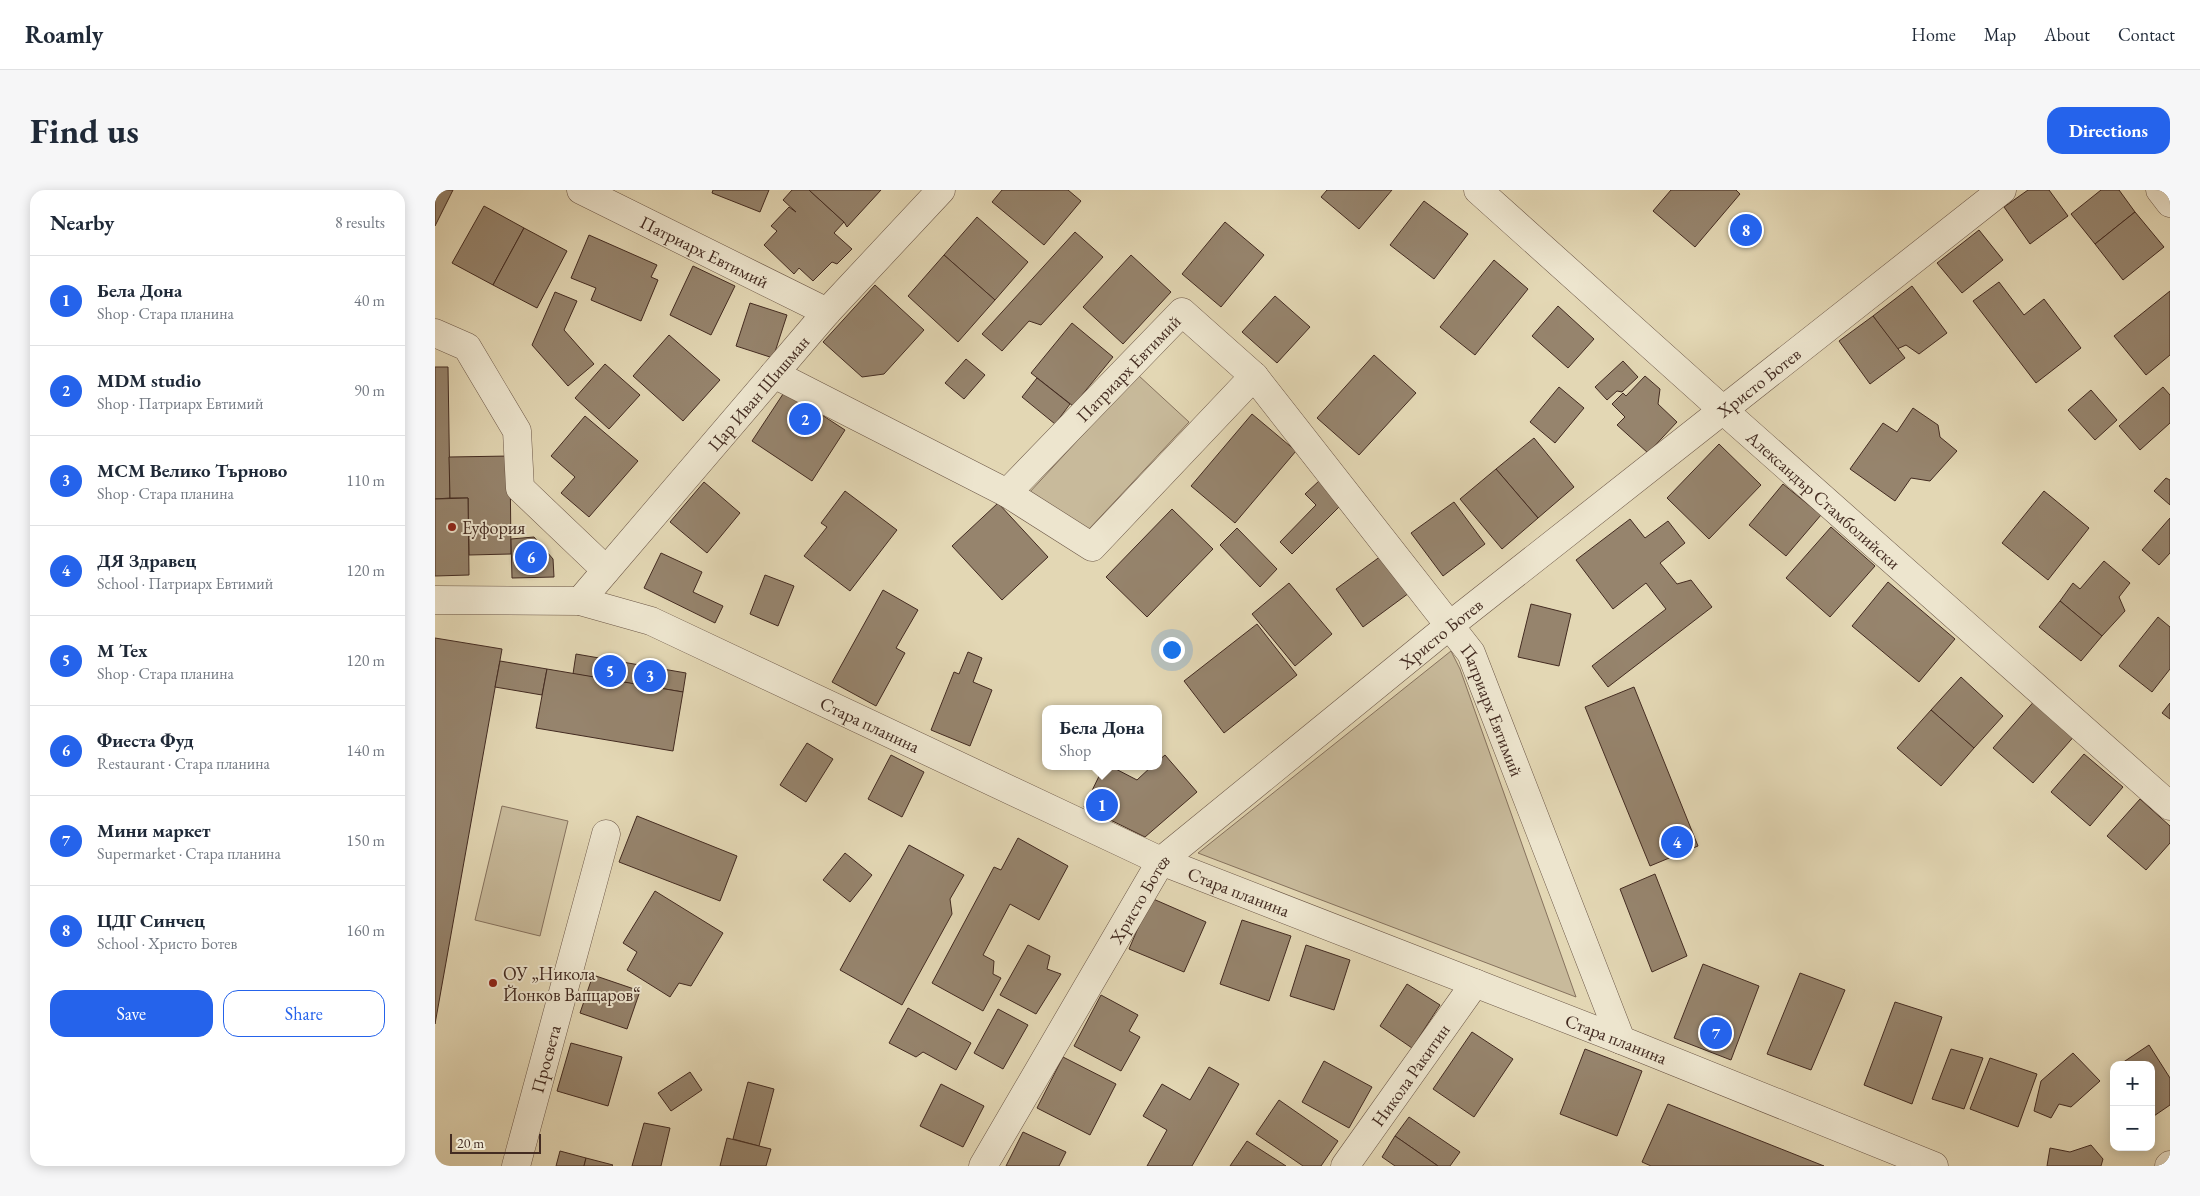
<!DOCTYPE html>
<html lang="en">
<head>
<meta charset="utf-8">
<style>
	body { margin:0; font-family:"EB Garamond",serif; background:#f6f6f7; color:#1f2937 }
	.controls { position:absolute; right:15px; bottom:15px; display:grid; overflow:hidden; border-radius:10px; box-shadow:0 2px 12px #0003 }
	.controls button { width:45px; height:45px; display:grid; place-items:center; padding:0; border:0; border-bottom:1px solid #e0e1e3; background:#fff; color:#1f2937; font:25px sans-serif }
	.scale { position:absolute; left:15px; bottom:12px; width:91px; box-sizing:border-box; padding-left:5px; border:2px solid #432b21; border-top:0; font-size:14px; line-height:18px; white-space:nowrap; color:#432b21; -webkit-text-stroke:4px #ede5ce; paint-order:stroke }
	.you { position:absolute; left:736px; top:459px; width:18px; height:18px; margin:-12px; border:4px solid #fff; border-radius:50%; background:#1a73e8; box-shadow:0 0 0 8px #1a73e833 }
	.badge { display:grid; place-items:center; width:32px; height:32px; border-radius:50%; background:#2563eb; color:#fff; font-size:16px; font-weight:700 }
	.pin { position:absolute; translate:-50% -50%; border:2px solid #fff; box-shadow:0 1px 5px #0006 }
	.popup { position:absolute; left:607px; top:515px; width:120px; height:65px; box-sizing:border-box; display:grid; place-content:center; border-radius:10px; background:#fff; filter:drop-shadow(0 1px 4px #0005); font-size:16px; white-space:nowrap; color:#747a83 }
	.popup b { font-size:19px; color:#1f2937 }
	.popup::after { content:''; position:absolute; left:50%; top:100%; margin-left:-10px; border:10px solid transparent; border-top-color:#fff }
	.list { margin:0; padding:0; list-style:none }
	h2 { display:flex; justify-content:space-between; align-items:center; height:65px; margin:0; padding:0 20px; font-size:21px }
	h2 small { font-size:16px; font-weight:400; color:#747a83 }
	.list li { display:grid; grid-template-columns:32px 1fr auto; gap:15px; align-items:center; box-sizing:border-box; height:90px; padding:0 20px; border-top:1px solid #e0e1e3 }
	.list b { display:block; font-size:19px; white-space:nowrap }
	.list p { margin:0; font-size:16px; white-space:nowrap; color:#747a83 }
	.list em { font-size:16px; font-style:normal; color:#747a83 }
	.actions { display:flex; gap:10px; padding:15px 20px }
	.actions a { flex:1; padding:11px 0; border:1px solid #2563eb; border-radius:15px; text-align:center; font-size:18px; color:#2563eb }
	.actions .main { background:#2563eb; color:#fff }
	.map { position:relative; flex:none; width:1735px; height:976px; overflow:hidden; border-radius:15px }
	header { display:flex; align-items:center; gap:30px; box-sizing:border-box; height:70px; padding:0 25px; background:#fff; border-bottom:1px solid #e0e1e3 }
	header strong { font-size:24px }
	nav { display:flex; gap:28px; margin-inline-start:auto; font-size:18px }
	.intro { display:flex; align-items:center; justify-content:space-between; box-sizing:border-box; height:120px; padding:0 30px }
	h1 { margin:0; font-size:35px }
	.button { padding:12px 22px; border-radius:15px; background:#2563eb; color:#fff; font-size:18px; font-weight:700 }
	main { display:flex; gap:30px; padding:0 30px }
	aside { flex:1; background:#fff; border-radius:15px; box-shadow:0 2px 12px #0003 }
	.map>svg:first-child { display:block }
	.green { fill:#c8ba9b; stroke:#86725e }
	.building { fill:#96846d; stroke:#432b21 }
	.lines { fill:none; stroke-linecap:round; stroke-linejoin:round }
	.minor-casing { stroke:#6b5646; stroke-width:29 }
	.minor { stroke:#ede5ce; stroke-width:28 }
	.poi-dot { fill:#8f2418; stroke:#ede5ce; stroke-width:2 }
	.labels { text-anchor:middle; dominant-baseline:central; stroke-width:4; stroke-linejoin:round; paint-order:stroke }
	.street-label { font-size:18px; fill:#432b21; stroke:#ede5ce }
	.poi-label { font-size:18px; fill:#432b21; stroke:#ede5ce; text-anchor:start }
</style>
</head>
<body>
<header>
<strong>Roamly</strong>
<nav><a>Home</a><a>Map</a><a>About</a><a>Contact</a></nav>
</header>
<div class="intro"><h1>Find us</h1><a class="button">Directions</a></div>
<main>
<aside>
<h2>Nearby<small>8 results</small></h2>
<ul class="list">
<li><span class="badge">1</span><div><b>Бела Дона</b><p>Shop · Стара планина</p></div><em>40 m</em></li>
<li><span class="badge">2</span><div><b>MDM studio</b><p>Shop · Патриарх Евтимий</p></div><em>90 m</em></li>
<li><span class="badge">3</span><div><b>МСМ Велико Търново</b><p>Shop · Стара планина</p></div><em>110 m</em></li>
<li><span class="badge">4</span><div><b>ДЯ Здравец</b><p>School · Патриарх Евтимий</p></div><em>120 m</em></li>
<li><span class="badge">5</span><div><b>М Тех</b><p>Shop · Стара планина</p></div><em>120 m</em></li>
<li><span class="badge">6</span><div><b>Фиеста Фуд</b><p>Restaurant · Стара планина</p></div><em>140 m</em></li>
<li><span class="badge">7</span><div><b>Мини маркет</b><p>Supermarket · Стара планина</p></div><em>150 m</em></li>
<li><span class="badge">8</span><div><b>ЦДГ Синчец</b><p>School · Христо Ботев</p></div><em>160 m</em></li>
</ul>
<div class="actions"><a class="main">Save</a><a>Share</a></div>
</aside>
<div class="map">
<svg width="1735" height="976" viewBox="0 0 1735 976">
	<rect width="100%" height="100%" fill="#e3d7b4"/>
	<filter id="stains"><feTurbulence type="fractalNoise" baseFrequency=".004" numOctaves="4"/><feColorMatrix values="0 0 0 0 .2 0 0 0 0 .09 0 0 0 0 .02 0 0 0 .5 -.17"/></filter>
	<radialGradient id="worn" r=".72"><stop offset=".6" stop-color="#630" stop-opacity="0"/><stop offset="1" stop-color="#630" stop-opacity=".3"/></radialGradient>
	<g class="green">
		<polygon points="703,185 754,232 654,339 593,304"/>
		<polygon points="1016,461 1025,479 1141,807 763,663"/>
		<polygon points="67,616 133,631 105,746 40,730"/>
	</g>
	<g class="building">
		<polygon points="0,0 18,0 0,36"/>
		<polygon points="278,0 334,0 325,22 277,3"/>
		<polygon points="357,0 374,0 409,32 399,43 417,59 402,74 397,72 378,91 364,78 359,84 329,55 342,41 336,36 354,17 361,22 348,10"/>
		<polygon points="374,0 446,0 412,37 409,32"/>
		<polygon points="567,0 633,0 646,11 609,55 557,12"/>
		<polygon points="892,0 957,0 924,39 886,7"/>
		<polygon points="1236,0 1301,0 1305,4 1260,57 1218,21"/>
		<polygon points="1593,0 1614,0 1633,26 1595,54 1569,17"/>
		<polygon points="1666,0 1684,0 1700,22 1660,54 1636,24"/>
		<polygon points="989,11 1033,44 999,89 955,55"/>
		<polygon points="49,16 89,38 58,95 17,73"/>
		<polygon points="1700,22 1729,57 1688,90 1660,54"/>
		<polygon points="542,27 593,72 560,110 509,65"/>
		<polygon points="790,32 829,65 786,117 747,84"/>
		<polygon points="89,38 132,61 102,118 58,95"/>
		<polygon points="1544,40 1568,70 1527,103 1502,73"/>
		<polygon points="640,42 668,67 606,135 594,131 567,161 547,144"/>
		<polygon points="154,45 222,75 216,87 223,90 206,131 156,110 161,98 136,88"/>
		<polygon points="509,65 560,110 523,152 473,106"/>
		<polygon points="696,65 736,102 688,154 648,117"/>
		<polygon points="1059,70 1093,99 1040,165 1005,137"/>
		<polygon points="258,76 300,96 276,145 235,125"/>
		<polygon points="1564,92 1589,125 1609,109 1646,158 1601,193 1538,111"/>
		<polygon points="440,95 489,140 449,184 427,187 388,152"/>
		<polygon points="1477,96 1512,143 1484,164 1471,155 1462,159 1438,126"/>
		<polygon points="1735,101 1735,165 1711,185 1679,146"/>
		<polygon points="120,102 142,111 129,140 159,174 133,196 97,155"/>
		<polygon points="840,106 875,137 842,173 807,142"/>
		<polygon points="315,113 352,125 338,168 301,156"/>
		<polygon points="1123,116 1159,149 1133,178 1097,146"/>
		<polygon points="1438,126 1470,168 1435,194 1404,151"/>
		<polygon points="637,133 678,167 638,216 596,183"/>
		<polygon points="234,145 285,190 248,231 198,186"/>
		<polygon points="939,165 981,203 924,265 882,228"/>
		<polygon points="531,169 550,185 529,209 510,193"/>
		<polygon points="1188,171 1203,187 1187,202 1182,201 1172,210 1160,197"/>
		<polygon points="170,174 205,205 174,239 140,208"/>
		<polygon points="0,177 13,177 15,308 0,309"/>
		<polygon points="1210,186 1225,199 1223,214 1242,232 1213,263 1182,235 1190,227 1177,214 1188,203 1191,206"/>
		<polygon points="602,188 635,214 620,234 587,207"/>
		<polygon points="1124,197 1149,218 1120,253 1095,232"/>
		<polygon points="1728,197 1735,205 1735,233 1705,260 1684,236"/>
		<polygon points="1656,200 1682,230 1660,250 1633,220"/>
		<polygon points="350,201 410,240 377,291 317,251"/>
		<polygon points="1478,218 1503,235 1505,247 1522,261 1495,291 1476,288 1460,311 1415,279 1448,233 1462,242"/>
		<polygon points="817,224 861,261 800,333 756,296"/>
		<polygon points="150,226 203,271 154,327 126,303 140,287 116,266"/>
		<polygon points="1099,248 1139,297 1103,328 1061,279"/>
		<polygon points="1284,254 1326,295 1274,349 1232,308"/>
		<polygon points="75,266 76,364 34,365 33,308 15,308 14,267"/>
		<polygon points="1061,279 1103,328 1067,359 1025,309"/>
		<polygon points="1731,288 1735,290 1735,315 1719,301"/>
		<polygon points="885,290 908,313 857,364 845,352 881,315 870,304"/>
		<polygon points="269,292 305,323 272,363 235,332"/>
		<polygon points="1348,294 1386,325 1351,366 1314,335"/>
		<polygon points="410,301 462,340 415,401 369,366 392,337 386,333"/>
		<polygon points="1609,301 1654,338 1613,390 1567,353"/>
		<polygon points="33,308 34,385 0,386 0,309"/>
		<polygon points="1019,312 1050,354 1008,386 976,343"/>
		<polygon points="563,313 613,367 567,410 517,356"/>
		<polygon points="737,319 778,359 712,427 671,387"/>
		<polygon points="1735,328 1735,363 1724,375 1707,360"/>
		<polygon points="1195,329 1210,348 1233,331 1250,353 1225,373 1242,394 1256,390 1277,417 1173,497 1157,476 1231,419 1211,393 1178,419 1141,370"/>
		<polygon points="1396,337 1440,376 1395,427 1351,388"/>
		<polygon points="802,338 842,379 825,397 785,355"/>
		<polygon points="99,347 118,369 119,387 77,388 76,349"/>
		<polygon points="226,363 267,382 258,402 288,416 280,433 209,398"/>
		<polygon points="946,366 974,403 928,437 901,399"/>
		<polygon points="1669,371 1695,393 1684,407 1690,421 1667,446 1625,411 1638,393 1645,399"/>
		<polygon points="330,385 359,396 343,436 315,424"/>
		<polygon points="1453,392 1520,449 1484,492 1417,436"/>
		<polygon points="854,393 897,444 860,476 817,424"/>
		<polygon points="448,400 483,420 461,458 470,463 441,516 397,492"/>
		<polygon points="1625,411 1667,446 1646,471 1604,437"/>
		<polygon points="1096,414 1136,424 1124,476 1083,467"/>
		<polygon points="1723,427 1735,437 1735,479 1717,502 1684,476"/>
		<polygon points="822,434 862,485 789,543 749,491"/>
		<polygon points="0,448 67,459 0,834"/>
		<polygon points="533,462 547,468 538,492 557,500 535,556 496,540 519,482 524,484"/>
		<polygon points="141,464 251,483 248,502 138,484"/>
		<polygon points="65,471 112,479 107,505 60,497"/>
		<polygon points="112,479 248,502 238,561 101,538"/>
		<polygon points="1526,487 1568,526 1539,558 1496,520"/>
		<polygon points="1199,497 1263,656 1215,676 1150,517"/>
		<polygon points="1602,508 1642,543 1598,593 1558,558"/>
		<polygon points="1735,513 1735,529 1727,523"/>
		<polygon points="1496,520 1539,558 1506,596 1462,558"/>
		<polygon points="372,553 398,569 371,612 345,595"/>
		<polygon points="1649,564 1688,597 1655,636 1616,602"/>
		<polygon points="456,565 489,582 467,627 433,609"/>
		<polygon points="730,565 762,602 710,647 649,617 669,576 675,576 702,590 717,576 723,576 723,571"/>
		<polygon points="1705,609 1735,636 1735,653 1711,680 1672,646"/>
		<polygon points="202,626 302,666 285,711 184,672"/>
		<polygon points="583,648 633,676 604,730 575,714 548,765 559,771 558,784 566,788 548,821 497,793 559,677 566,680"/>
		<polygon points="474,655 529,685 515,709 517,724 467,815 405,780"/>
		<polygon points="410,663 437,685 415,712 388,690"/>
		<polygon points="1220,684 1252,766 1217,782 1185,699"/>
		<polygon points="220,701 288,743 256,796 244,793 235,807 192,780 202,762 188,753"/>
		<polygon points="716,708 771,732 749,782 694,759"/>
		<polygon points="807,730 856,746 834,811 785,794"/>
		<polygon points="593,755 615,766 612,779 626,784 601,824 565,805"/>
		<polygon points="871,755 915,770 899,820 855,806"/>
		<polygon points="1268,774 1324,796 1296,870 1239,848"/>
		<polygon points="1365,783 1410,800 1376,880 1332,864"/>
		<polygon points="158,785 205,801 192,839 145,823"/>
		<polygon points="972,794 1005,815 977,858 945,836"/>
		<polygon points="666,805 703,825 694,841 705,847 686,881 639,856"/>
		<polygon points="1460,812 1507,827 1477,914 1429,895"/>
		<polygon points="473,818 536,853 521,880 488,862 481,867 454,853"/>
		<polygon points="563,819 593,835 568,879 539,863"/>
		<polygon points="1037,842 1078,869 1039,927 998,899"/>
		<polygon points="136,853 187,867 173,916 122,901"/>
		<polygon points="1714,855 1735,888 1735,915 1716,928 1716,875 1684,875"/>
		<polygon points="1150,859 1207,881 1182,946 1125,924"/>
		<polygon points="1516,859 1548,868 1529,919 1497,909"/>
		<polygon points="1638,863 1665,891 1636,917 1624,914 1616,928 1599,921 1606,891"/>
		<polygon points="628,867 681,894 655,945 602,918"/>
		<polygon points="1555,868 1602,884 1583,937 1535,919"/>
		<polygon points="889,871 937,897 914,938 867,912"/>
		<polygon points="774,877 804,894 757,976 712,976 732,940 708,926 727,894 755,910"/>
		<polygon points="255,882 267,900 236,921 223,903"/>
		<polygon points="313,892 339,899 324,956 298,949"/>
		<polygon points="506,894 549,916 528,957 485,936"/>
		<polygon points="844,910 903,951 886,976 868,976 821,944"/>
		<polygon points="1233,914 1389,976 1216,976 1207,972"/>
		<polygon points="974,927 1025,962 1015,976 1003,976 960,946"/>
		<polygon points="209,933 235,938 226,976 197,976"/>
		<polygon points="588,942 631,962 624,976 571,976"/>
		<polygon points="960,946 1003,976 960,976 947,967"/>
		<polygon points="292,948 336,959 331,976 285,976"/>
		<polygon points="812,951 851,976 795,976"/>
		<polygon points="1656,955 1668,969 1666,976 1612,976 1615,958 1635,962"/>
		<polygon points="125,961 151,968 149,976 121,976"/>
		<polygon points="151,968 178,975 177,976 149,976"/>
	</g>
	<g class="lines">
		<g class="minor-casing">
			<g id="minor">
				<path id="s1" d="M146,0L392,122"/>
				<path id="s2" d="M1043,0L1288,220L1735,616"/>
				<polyline points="1725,0 1735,13"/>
				<polyline points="0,143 32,157 82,241 85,298 171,380"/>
				<polyline points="339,184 572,303 657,357 819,186"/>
				<path id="s3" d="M572,303L747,122L819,186L1036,463L1186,850"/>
				<path id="s4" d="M0,410L145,411L216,431L726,671L1186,850L1499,976"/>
				<path id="s5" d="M145,411L392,122L506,0"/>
				<path id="s6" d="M81,976L171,644"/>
				<path id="s7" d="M548,976L726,671L1014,436L1567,0"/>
				<path id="s8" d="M910,976L1040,793"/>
				<polyline points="1734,976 1735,975"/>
			</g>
		</g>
		<use href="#minor" class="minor"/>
	</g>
	<g class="poi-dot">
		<circle cx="17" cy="337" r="5"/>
		<circle cx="58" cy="793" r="5"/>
	</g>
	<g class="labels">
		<g class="street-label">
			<text stroke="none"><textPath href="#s1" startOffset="138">Патриарх Евтимий</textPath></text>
			<text stroke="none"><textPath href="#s3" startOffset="174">Патриарх Евтимий</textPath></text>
			<text stroke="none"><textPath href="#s7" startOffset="1119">Христо Ботев</textPath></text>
			<text stroke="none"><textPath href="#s5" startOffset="274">Цар Иван Шишман</textPath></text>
			<text stroke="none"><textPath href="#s2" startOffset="464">Александър Стамболийски</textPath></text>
			<text stroke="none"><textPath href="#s7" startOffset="714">Христо Ботев</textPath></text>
			<text stroke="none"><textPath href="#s3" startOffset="761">Патриарх Евтимий</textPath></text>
			<text stroke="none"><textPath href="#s4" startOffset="461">Стара планина</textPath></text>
			<text stroke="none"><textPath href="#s4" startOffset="866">Стара планина</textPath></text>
			<text stroke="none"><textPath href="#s7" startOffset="310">Христо Ботев</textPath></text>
			<text stroke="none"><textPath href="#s4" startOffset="1271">Стара планина</textPath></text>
			<text stroke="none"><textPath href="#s6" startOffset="111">Просвета</textPath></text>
			<text stroke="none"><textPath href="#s8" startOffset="112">Никола Ракитин</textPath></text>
		</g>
		<g class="poi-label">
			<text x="27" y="337">Еуфория</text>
			<text x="68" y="783">ОУ „Никола<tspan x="68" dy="21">Йонков Вапцаров“</tspan></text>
		</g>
	</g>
	<rect width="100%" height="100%" filter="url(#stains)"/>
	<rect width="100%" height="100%" fill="url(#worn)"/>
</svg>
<div class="controls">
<button>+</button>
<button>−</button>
</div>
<div class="scale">20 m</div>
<div class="you"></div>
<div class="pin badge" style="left:667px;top:615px">1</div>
<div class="popup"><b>Бела Дона</b>Shop</div>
<div class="pin badge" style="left:370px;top:229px">2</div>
<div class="pin badge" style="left:215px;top:486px">3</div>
<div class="pin badge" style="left:1242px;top:652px">4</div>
<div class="pin badge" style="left:175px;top:481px">5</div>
<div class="pin badge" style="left:96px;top:367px">6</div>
<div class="pin badge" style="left:1281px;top:843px">7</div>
<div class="pin badge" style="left:1311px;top:40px">8</div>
</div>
</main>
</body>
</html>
